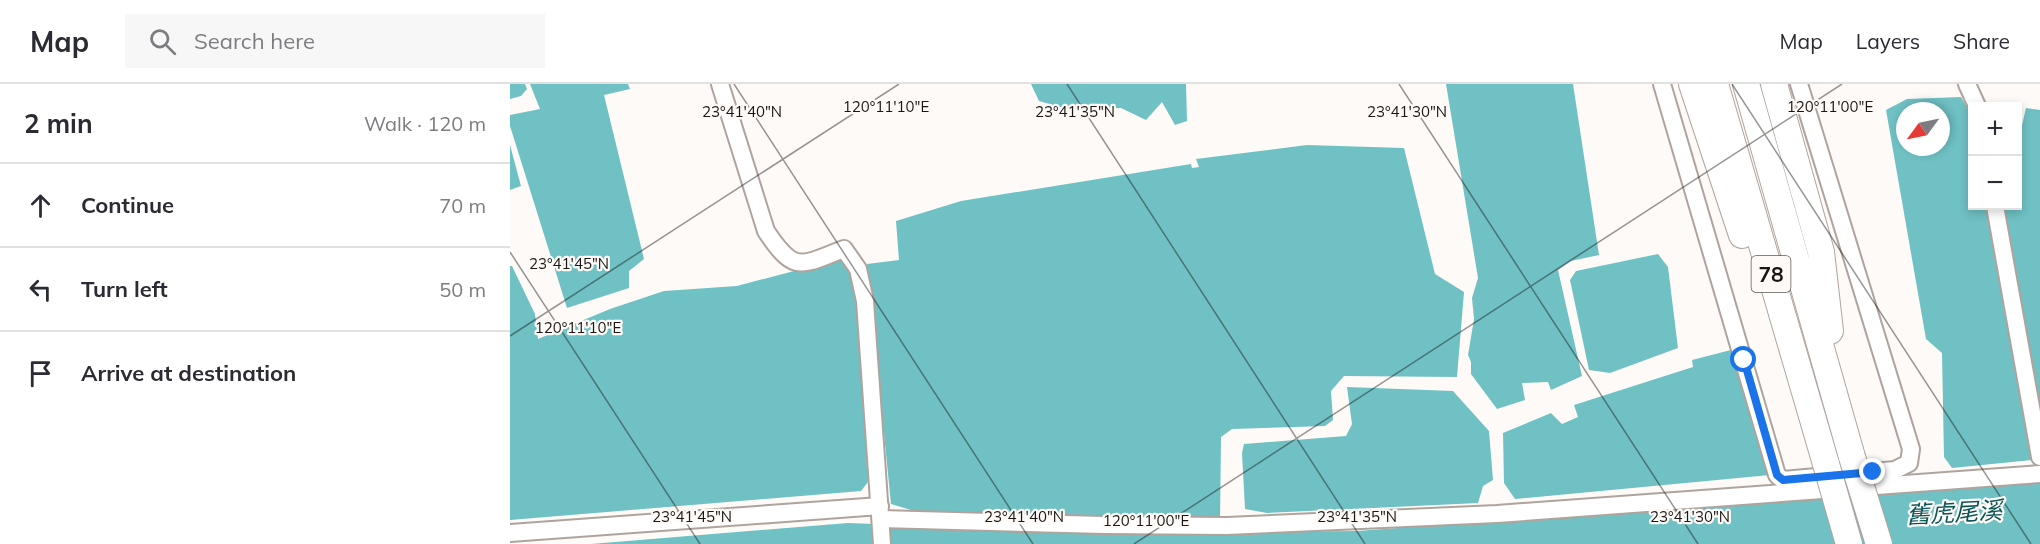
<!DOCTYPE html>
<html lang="en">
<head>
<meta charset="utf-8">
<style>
	body { margin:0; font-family:Mulish,"Noto Sans TC",sans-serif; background:#f7f7f7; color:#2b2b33 }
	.controls { position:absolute; right:18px; top:18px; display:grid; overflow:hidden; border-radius:0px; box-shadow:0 3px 9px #0003 }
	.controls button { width:54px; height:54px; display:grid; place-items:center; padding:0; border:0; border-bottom:2px solid #e1e1e2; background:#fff; color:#2b2b33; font:30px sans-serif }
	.compass { position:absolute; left:1386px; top:18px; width:54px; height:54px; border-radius:50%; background:#fff; box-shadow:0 3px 9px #0003; rotate:237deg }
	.stop { position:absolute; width:18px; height:18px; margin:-14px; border:4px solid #1a73e8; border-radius:50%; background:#fff }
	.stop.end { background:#1a73e8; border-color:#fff; box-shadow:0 2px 6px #0008 }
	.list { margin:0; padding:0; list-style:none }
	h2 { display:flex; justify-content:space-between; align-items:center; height:78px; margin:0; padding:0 24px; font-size:26px }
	h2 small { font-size:20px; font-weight:400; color:#7c7c81 }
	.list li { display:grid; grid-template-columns:39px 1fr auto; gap:18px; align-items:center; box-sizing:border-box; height:84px; padding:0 24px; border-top:2px solid #e1e1e2 }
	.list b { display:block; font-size:22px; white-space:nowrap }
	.list em { font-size:20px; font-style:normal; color:#7c7c81 }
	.icon { flex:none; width:33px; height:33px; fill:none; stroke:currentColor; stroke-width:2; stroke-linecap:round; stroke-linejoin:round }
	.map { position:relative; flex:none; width:1530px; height:460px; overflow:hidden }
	header { display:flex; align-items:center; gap:36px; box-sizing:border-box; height:84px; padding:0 30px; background:#fff; border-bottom:2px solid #e1e1e2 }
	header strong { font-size:28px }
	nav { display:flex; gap:33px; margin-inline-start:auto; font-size:21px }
	.search { width:420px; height:54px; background:#f7f7f7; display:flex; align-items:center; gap:15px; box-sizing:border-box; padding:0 21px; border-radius:0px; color:#7c7c81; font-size:22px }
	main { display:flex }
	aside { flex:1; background:#fff }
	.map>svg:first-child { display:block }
	.water { fill:#6fc1c4; fill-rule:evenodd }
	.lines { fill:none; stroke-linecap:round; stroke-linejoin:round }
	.minor-casing { stroke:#afa49d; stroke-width:20 }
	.highway-casing { stroke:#afa49d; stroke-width:28 }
	.minor { stroke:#fff; stroke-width:16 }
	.highway { stroke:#fff; stroke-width:26 }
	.highway-bridge-casing { stroke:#afa49d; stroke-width:28; stroke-linecap:butt }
	.highway-bridge { stroke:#fff; stroke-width:26 }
	.route { stroke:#1a73e8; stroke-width:8 }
	.ticks { fill:none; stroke:#191613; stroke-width:1.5; stroke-opacity:0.45 }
	.labels { text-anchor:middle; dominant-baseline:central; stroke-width:4.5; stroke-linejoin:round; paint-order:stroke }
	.shield { fill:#fefaf7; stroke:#5e5a57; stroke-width:1.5 }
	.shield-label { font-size:21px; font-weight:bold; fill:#191613 }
	.water-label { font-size:24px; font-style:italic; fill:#085456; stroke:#fefaf7 }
	.ticks-label { font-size:15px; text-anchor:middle; fill:#191613; stroke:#fefaf7; stroke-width:4.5; stroke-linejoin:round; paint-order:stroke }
</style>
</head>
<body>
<header>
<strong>Map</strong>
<div class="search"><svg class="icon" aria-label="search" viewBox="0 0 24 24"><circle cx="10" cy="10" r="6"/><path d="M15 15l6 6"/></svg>Search here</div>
<nav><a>Map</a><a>Layers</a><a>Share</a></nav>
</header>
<main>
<aside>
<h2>2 min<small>Walk · 120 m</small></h2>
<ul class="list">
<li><svg class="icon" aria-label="ahead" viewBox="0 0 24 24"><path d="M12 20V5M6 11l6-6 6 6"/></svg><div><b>Continue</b></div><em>70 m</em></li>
<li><svg class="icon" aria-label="left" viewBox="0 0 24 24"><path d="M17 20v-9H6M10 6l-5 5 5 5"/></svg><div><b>Turn left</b></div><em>50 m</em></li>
<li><svg class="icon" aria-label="arrive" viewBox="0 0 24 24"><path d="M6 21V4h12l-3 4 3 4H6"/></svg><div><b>Arrive at destination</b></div></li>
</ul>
</aside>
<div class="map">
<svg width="1530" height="460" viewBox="0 0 1530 460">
	<rect width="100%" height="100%" fill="#fefaf7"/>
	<g class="water">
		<polygon points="0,0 15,0 17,5 11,12 0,15"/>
		<polygon points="20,0 118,0 120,5 94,11 134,175 119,187 119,204 57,224 0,42 0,31 30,25"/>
		<polygon points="521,0 676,0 677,37 665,41 652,18 636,36 611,24 557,25 529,17"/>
		<polygon points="936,0 1063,0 1089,171 1061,177 1048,186 1072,292 1041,306 1038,298 1012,299 1015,316 987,325 961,290 961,278 958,271 964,235 962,214 968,194"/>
		<path d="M1451,13L1462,32V122H1479L1522,376L1442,384L1434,373L1432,269L1416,255L1376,26L1397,15ZM1395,27H1431V63H1395Z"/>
		<polygon points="1516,24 1530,26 1530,328 1490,122 1508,122 1508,43 1512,41"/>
		<polygon points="0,61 11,102 0,106"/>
		<polygon points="797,61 894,64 925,190 954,208 947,293 834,292 821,307 823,336 815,342 722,345 711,353 710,438 411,429 381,420 357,180 389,176 386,137 451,117 681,80 682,84 689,83 686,75"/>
		<polygon points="1148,170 1158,183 1168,264 1100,289 1079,286 1060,196 1066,187"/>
		<polygon points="333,174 343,186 352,241 361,394 351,407 0,436 0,182 2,182 25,230 28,255 100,225 154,207 227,202"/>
		<polygon points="1221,266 1260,391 1005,415 994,399 993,349 1041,329 1052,340 1068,333 1064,321 1183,283 1182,276"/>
		<polygon points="837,303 943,307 979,347 983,396 973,402 968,419 757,429 735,425 732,369 734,360 836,352 842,340"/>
		<polygon points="1530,397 1530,460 81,460 338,439 623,449 847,447"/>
	</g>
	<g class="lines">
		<g class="minor-casing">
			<g id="minor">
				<path d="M210,0L256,147C285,191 291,181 334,165L348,185L355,217L372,460"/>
				<polyline points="1152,0 1267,391 1273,396 1385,386 1399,379 1401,365 1289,0"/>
				<polyline points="1457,0 1467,22"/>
				<polyline points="1485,122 1530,373"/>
				<polyline points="371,435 594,441 717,442 987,430 1530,390"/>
				<polyline points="0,449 370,422"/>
			</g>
		</g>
		<g class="highway-casing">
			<g id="highway">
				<polyline points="1182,0 1232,151"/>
				<polyline points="1205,0 1316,380"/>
				<polyline points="1236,0 1342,373"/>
				<polyline points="1264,0 1311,168 1320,247"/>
			</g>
		</g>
		<use href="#minor" class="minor"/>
		<use href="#highway" class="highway"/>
		<g class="highway-bridge-casing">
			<g id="highway-bridge">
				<polyline points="1342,373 1369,460"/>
				<polyline points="1316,380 1339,460"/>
			</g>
		</g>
		<use href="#highway-bridge" class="highway-bridge"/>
	</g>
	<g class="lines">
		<polyline class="route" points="1234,276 1267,391 1273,396 1363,388"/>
	</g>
	<path class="ticks" d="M224,0L523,460M557,0L855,460M889,0L1188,460M1222,0L1521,460M0,168L190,460M0,252L389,0M624,460L1332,0"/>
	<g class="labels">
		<rect class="shield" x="1241.5" y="172" width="39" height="36" rx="4.5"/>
		<g class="shield-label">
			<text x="1261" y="190">78</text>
		</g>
		<g class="water-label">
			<text transform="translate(1444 428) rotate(-3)">舊虎尾溪</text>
		</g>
	</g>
	<g class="ticks-label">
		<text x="376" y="28">120°11'10"E</text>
		<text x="1320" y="28">120°11'00"E</text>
		<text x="232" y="33">23°41'40"N</text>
		<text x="565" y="33">23°41'35"N</text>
		<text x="897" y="33">23°41'30"N</text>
		<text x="59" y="185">23°41'45"N</text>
		<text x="68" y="249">120°11'10"E</text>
		<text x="182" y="438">23°41'45"N</text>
		<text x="514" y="438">23°41'40"N</text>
		<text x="847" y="438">23°41'35"N</text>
		<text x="1180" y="438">23°41'30"N</text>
		<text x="636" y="442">120°11'00"E</text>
	</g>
</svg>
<div class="controls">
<button>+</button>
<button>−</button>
</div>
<svg class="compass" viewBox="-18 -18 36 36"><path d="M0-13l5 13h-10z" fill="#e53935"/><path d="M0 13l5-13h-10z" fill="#7c7c81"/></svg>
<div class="stop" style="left:1234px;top:276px"></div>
<div class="stop end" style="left:1363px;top:388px"></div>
</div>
</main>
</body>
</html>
